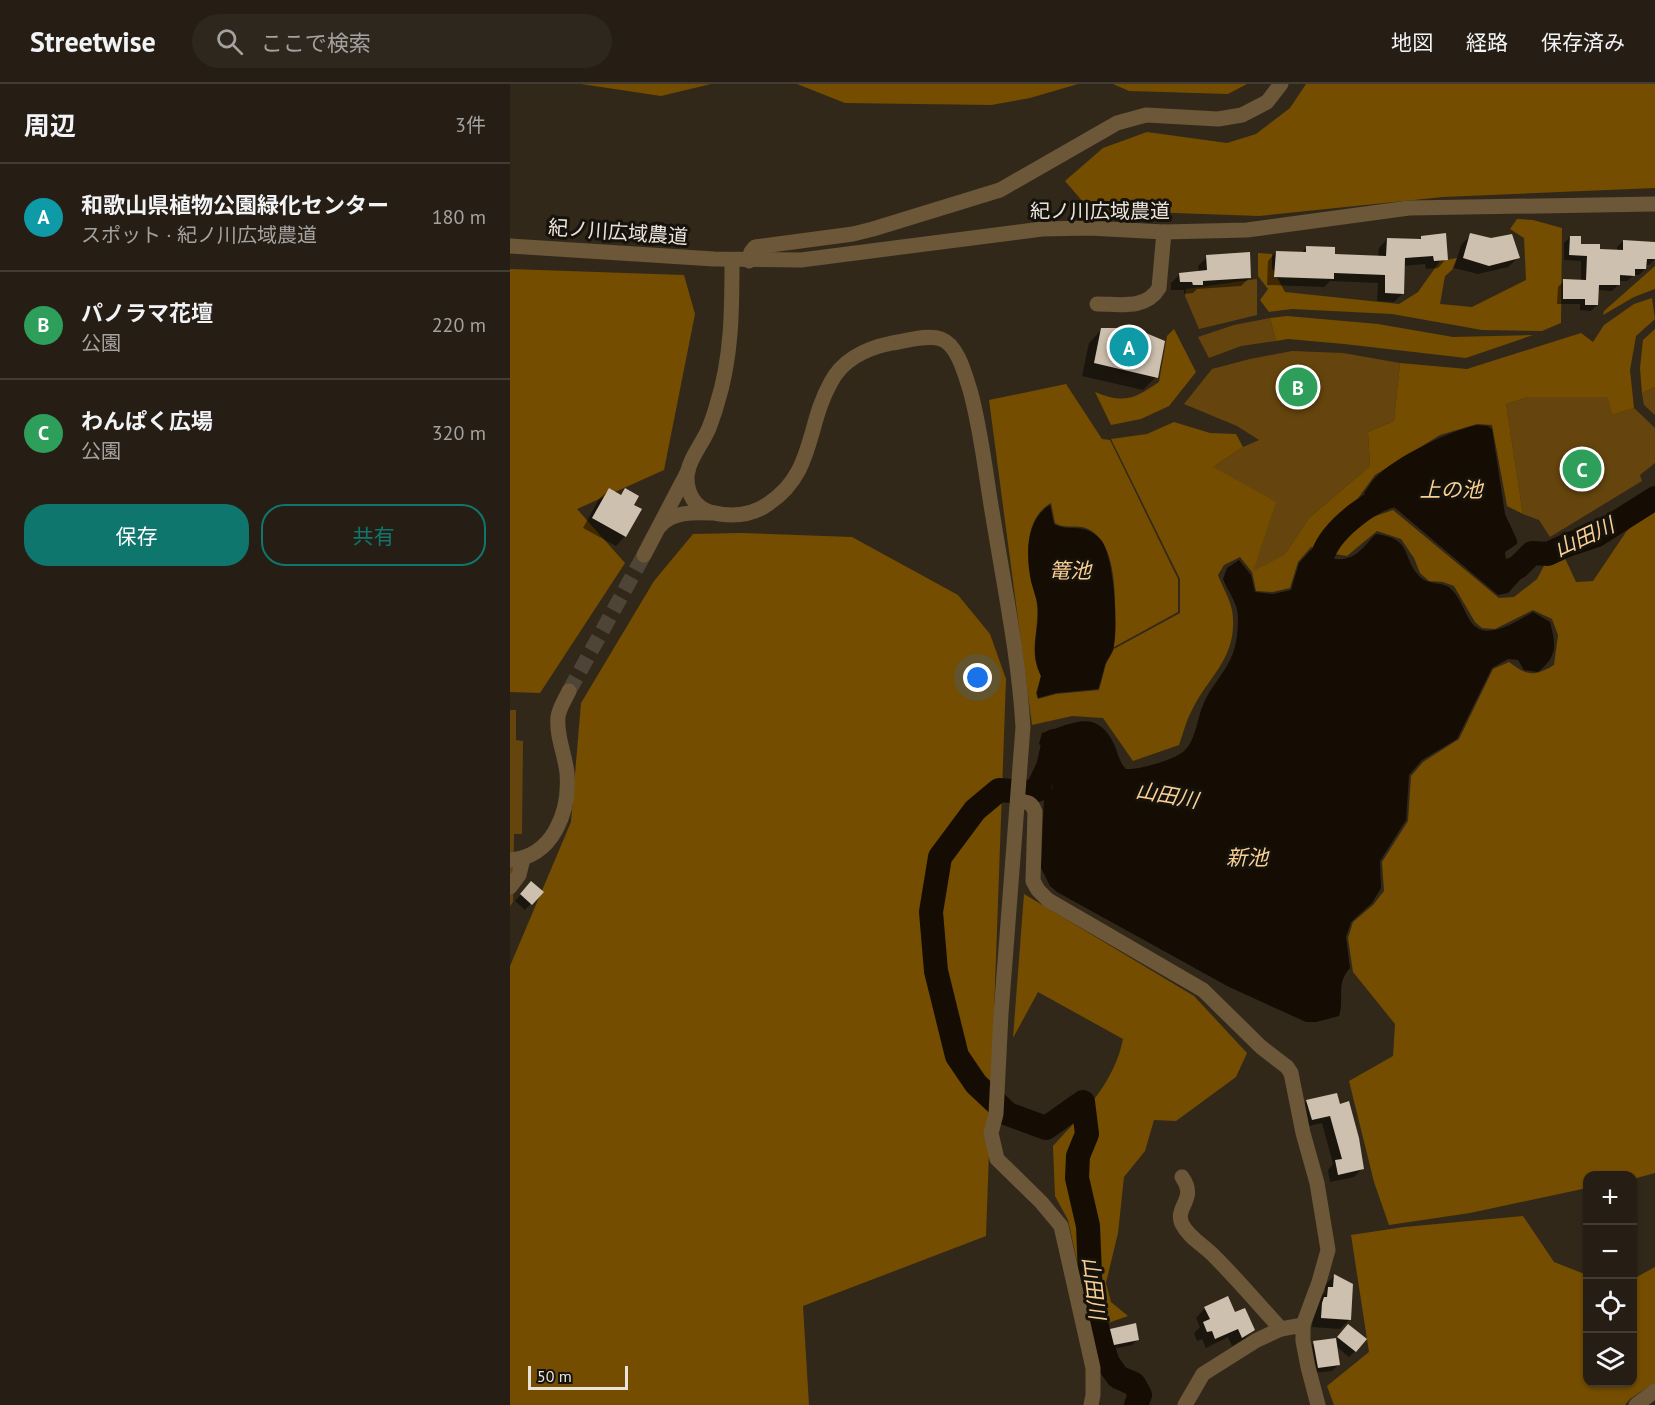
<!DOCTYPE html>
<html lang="ja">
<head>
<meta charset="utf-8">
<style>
	body { margin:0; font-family:"PT Sans","Noto Sans JP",sans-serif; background:#2e271d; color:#f1f3f6 }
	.controls { position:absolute; right:18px; bottom:18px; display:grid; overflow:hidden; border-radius:12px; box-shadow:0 2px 4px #0004 }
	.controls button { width:54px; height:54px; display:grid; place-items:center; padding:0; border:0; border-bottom:2px solid #423c34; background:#261e14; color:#f1f3f6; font:30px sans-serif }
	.scale { position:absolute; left:18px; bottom:15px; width:100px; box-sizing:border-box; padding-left:6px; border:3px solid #eae3da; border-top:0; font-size:16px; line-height:21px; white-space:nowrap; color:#eae3da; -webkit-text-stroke:4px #16120c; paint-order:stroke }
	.you { position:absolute; left:468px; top:594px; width:21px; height:21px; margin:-15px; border:4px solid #fff; border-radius:50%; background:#1a73e8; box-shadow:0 0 0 9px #1a73e833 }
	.badge { display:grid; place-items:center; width:39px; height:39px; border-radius:50%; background:#0f766e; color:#fff; font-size:20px; font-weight:700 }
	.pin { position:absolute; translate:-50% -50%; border:3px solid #fff; box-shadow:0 2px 6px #0006 }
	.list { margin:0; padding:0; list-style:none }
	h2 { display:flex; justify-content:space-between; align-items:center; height:78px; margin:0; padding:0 24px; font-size:26px }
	h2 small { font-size:20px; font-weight:400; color:#a4a2a0 }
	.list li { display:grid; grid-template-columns:39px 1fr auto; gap:18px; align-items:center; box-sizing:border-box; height:108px; padding:0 24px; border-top:2px solid #423c34 }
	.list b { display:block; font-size:22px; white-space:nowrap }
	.list p { margin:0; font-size:20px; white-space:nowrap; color:#a4a2a0 }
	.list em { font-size:20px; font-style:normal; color:#a4a2a0 }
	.actions { display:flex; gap:12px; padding:18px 24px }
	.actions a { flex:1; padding:14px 0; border:2px solid #0f766e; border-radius:24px; text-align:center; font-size:21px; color:#0f766e }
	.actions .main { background:#0f766e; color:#fff }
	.icon { flex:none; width:33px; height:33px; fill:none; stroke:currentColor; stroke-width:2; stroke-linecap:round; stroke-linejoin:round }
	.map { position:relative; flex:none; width:1145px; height:1321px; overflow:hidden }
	header { display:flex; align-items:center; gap:36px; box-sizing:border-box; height:84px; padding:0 30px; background:#261e14; border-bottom:2px solid #423c34 }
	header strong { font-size:28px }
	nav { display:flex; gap:33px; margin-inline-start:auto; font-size:21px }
	.search { width:420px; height:54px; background:#2e271d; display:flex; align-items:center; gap:15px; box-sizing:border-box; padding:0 21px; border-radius:33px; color:#a4a2a0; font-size:22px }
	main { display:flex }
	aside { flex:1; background:#261e14 }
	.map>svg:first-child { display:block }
	.green { fill:#65450d }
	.forest { fill:#744d00 }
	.water { fill:#150d04 }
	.shadow { fill:#0007 }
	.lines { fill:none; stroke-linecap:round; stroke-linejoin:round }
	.stream { stroke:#150d04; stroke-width:4 }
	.river { stroke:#150d04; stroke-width:24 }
	.building { fill:#cdc0af }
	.minor-tunnel { stroke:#4e4437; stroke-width:15; stroke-dasharray:15 8; stroke-linecap:butt }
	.minor { stroke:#6c5738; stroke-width:15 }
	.labels { text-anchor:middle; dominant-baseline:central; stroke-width:6; stroke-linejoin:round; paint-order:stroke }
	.street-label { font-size:20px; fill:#eae3da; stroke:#16120c }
	.water-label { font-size:21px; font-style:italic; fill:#f9cf94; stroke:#16120c }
</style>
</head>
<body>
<header>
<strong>Streetwise</strong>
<div class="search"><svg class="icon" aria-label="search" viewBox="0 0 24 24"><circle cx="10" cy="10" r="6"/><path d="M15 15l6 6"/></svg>ここで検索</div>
<nav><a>地図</a><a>経路</a><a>保存済み</a></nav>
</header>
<main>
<aside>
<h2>周辺<small>3件</small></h2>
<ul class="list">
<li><span class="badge" style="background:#0f9aa8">A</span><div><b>和歌山県植物公園緑化センター</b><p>スポット · 紀ノ川広域農道</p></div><em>180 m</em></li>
<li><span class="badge" style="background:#2e9e5b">B</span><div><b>パノラマ花壇</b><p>公園</p></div><em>220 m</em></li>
<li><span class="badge" style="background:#2e9e5b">C</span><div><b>わんぱく広場</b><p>公園</p></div><em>320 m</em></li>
</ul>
<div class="actions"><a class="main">保存</a><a>共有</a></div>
</aside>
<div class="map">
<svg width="1145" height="1321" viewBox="0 0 1145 1321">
	<rect width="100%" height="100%" fill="#32281a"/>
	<g class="green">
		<polygon points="747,195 747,231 689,245 675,212 676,205"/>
		<polygon points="760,234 766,257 731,262 699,274 688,253 724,241"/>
		<polygon points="782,267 833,269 890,279 884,337 858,348 860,382 799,434 775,470 742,488 703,383 733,363 749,356 727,342 674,320 702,285 740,275"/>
		<polygon points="1145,303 1145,331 1134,321 1132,309"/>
		<polygon points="1018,313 1099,313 1102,331 1124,324 1145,344 1145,379 1130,391 1132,397 1040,453 1029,436 1013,430 996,320"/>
		<polygon points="0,626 6,626 6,656 13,657 12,750 4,750 3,818 0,822"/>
	</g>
	<g class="forest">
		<polygon points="71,0 201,0 151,12"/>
		<polygon points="287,0 568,0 520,14 481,21 335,19"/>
		<polygon points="603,0 737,0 718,10 619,7"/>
		<polygon points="796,0 1145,0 1145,104 933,113 749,132 580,126 555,97 593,64 637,48 717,59 746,50 780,24"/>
		<polygon points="1007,135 1023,136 1052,144 1051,239 1032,247 972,246 882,230 782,225 759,228 750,216 758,205 748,192 748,169 762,170 762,184 775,208 889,220 908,208 930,177 947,174 942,186 935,192 930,220 962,223 1016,196 1014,154 1000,145"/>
		<polygon points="1145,182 1145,205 1124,213 1093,231 1094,227"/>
		<polygon points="0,185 174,191 185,230 154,386 67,425 115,479 30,609 0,608"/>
		<path d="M1142,214L1145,235L1126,252L1120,286L1124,324L1102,331L1098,313H1018L996,320L1013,430L997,422L982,341L967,340L930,351L865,391L810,466L801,463L788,478L780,504L763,508L746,507L742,488L730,473L714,481L708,491C713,505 723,519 723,535C725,576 698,593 682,626C676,637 673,650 669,661L623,677L593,634L562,632L522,641L479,316L556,300L592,355L600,356L668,495V528L604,563C605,531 611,463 580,446C568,439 556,446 545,439L541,419C515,434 516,469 521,495C523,505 527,513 527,523C529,548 518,567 531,592L526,609L528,615L546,610L589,606L596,580L604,565L670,529V495L601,355L637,350L664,338L700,349L726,350L733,363L703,383L766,418L743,487L775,470L799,434L860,382L858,348L884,337L890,279L957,285L1071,249L1083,258L1094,241L1124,220Z"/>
		<polygon points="777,232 868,240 943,253 1023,251 956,274 834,260 778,255 766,257 760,234"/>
		<path d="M664,245L686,288L659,322L631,335L601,341L585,308C614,320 624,315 649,298L657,252Z"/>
		<polygon points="1145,245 1145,303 1132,309 1130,284 1133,256"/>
		<path d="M1145,416V1089L1123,1095L1122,1092H1078L1077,1104L960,1129L879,1141L864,1098L839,997L883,972L885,940L843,888L838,854L843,838L863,821L874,807L872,778L898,737L901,692L913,678L949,655L983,585L999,578C1017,592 1024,593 1044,581L1048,551L1042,535L1023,526L985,545L972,544L965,538L944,502L933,498L919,497L910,489L904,474L891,455L867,447L837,472L825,470L820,467L830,451L860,434L883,426L989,514L1004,513L1027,495L1036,478L1053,470L1066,498L1083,497L1116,448Z"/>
		<polygon points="230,449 342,453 448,511 480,550 496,595 476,1152 293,1222 299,1321 0,1321 0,882 61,738 71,619 144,497 183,450"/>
		<path d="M514,810L684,912L737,969L726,993L666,1037L644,1036L635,1067L614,1093L608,1149L596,1199L601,1218L618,1232L598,1239L596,1253L584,1255L558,1136L545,1112L543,1062C573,1029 604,1000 613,955L528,908L503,954Z"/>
		<polygon points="1013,1132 1044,1178 1077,1191 1078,1298 1122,1298 1123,1195 1145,1183 1145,1313 1138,1303 1120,1315 1115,1321 824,1321 817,1302 859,1268 841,1151 894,1143"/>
	</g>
	<g class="water">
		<path d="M967,341L978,342L982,345L995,430L1007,456V460L995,468L996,476L1003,479L1017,463L1023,465L1027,477L998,509L988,511L884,423L867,426L854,409C858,404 861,398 865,394C885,373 939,347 967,341Z"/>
		<path d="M540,421L544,440C560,449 574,437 591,456C604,471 609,546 603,565C602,570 598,574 596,578C593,586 592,596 588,605L546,609L528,614L527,609L531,592C519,567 529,549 528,524C527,514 523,506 521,497C516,472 515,436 540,421Z"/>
		<path d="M866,450C903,455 891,472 909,492C920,503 933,496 942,506C951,515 954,528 961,538C976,559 1007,537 1023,528L1040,538C1046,561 1048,572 1028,588L1014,586L1008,576L998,575L982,584L947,655L912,676L899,691L896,736L870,777L871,804L862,819L841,838L836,853L840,884C825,901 835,913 829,932L806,938H796L719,903L547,808L540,802L531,784L534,714L537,706L542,705L550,669L548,665L533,663L529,660L532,649C562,640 586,623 604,660C608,669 609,678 616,685C629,686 663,676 673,668C686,657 687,635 693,621C700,602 716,589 723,569C727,558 728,545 728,533C728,519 718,508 713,495L717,484L729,476L741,491L745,508L763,510L781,506L789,479L801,466C821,475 835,482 853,464C858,459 861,454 866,450Z"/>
	</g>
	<g class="shadow">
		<polygon points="961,151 1008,174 998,183 968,190 944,184 951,161"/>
		<polygon points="912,153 936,175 928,184 916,185 915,180 893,182 893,209 884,218 867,217 868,199 820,197 814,203 757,201 758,177 766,168 791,169 796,164 824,172 868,173 869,164 877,155 908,156"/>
		<polygon points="1060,153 1070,161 1089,167 1107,167 1107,163 1113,157 1145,175 1139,181 1135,181 1135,185 1129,191 1124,191 1117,197 1109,197 1108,201 1102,207 1087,206 1087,221 1081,227 1070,226 1070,220 1047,220 1048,203 1054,197 1071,197 1071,177 1054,176 1054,159"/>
		<polygon points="697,173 740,193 731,202 687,205 683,209 674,210 674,206 661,206 661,199 670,190 689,189 688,182"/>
		<polygon points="592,245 646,293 633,306 572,292 579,259"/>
		<polygon points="99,406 110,411 115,406 122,421 115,452 106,462 73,444 89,415"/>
		<polygon points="21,799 31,808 15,826 5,817"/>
		<polygon points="797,1017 829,1021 852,1085 844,1093 820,1098 818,1086 823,1080 812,1039 794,1043 789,1025"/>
		<polygon points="824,1192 840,1235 830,1245 802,1243 803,1230 809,1214 815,1208 815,1201"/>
		<polygon points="695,1224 724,1230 743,1246 734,1255 722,1262 718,1253 696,1264 692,1255 687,1257 684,1249 690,1243 686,1234"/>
		<polygon points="601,1246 628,1255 622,1261 598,1266 595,1253"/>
		<polygon points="832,1248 845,1267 839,1273 826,1262 828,1281 822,1287 802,1289 798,1265 804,1259 826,1256"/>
	</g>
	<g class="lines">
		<polyline class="stream" points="626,1320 629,1321"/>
		<g class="river">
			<polyline points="1001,486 1008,483 1022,469 1038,470 1057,461 1087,451 1145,414"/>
			<path d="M807,502C809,492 809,479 813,470C823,444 865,411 892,410"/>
			<polyline points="564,667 559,662 544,657 538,683 527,706 517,708 489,706 465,726 430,773 421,828 426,887 447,972 466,1000 498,1030 536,1044 573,1018 577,1050 568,1072 567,1094 578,1142 581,1215 589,1252 598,1279 608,1293 624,1300 630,1311 626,1321"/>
		</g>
	</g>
	<g class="building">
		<polygon points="936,149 938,176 924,177 923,172 895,174 894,210 875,209 875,191 824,189 824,195 764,193 766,167 796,168 796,162 825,163 825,170 876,172 877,154 911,155 911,152"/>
		<polygon points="960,149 981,154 1002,150 1010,174 979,182 953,174"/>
		<polygon points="1060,152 1071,152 1071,160 1090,160 1090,165 1113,166 1113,156 1145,158 1145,175 1137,175 1136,185 1125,185 1125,192 1110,191 1110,201 1089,201 1088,221 1075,221 1075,215 1053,215 1053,195 1076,196 1077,172 1059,171"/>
		<polygon points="740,168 741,194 693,197 693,201 683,201 682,198 670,198 669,189 697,186 696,171"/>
		<polygon points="591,244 624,244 655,257 648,294 584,279"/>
		<polygon points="99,404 111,411 115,404 129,412 124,421 132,425 116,453 82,434"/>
		<polygon points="21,797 34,808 22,821 10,810"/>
		<polygon points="827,1009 830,1020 839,1017 849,1054 854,1085 828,1091 825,1076 832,1075 820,1032 802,1036 796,1016"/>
		<polygon points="824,1190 843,1200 841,1236 811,1234 812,1219 814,1213 817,1213 818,1203 823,1203"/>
		<polygon points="718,1212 725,1228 735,1224 745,1246 732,1254 728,1245 705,1255 702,1247 697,1248 693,1238 700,1235 694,1223"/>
		<polygon points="626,1239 629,1256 604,1261 600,1245"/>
		<polygon points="838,1240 857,1255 846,1268 827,1253"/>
		<polygon points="826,1254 830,1281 808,1284 803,1257"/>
	</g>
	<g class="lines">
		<polyline class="minor-tunnel" points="59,607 134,471"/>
		<g class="minor">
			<polyline points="0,162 204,175 291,176 532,145 579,144 654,148 737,146 899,124 1145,120"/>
			<path d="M222,176C222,225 222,273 207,320C205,328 202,336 199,344C193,359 177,377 177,394C177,409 185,424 200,428C220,433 241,432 258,420C305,389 296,342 321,298C333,275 357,264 382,259C396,257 418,250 431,255C448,261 455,291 460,306C472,349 476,395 484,439C495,507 509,575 513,643L491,930L486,1030L481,1049L487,1075L531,1118L551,1142L583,1284V1311L581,1321"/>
			<polyline points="239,177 241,168 245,163 343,150 363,145 490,106 607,39 636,31 708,35 732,31 757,18 771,0"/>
			<path d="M587,220C609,220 636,226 649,204L654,148"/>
			<path d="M150,442C162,428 183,428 201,429"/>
			<polyline points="134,471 178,387"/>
			<path d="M508,717C517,718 522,718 525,728L523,797L528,806L538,816L693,906L751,963L777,983L781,989L793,1049L807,1099L818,1166L809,1198L793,1241V1257L798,1283L808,1321"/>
			<path d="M0,776C43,773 60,728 57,689C55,670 46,652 48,633C49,624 55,616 59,607"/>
			<polyline points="0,803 9,791 13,775"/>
			<path d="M672,1093C688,1116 664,1122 672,1140C679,1154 695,1162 705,1173C728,1196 749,1221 771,1245"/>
			<polyline points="675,1321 693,1290 747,1256 771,1245 793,1241"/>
			<polyline points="1126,1321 1145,1307"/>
		</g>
	</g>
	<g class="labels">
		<g class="street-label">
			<text x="590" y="127">紀ノ川広域農道</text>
			<text transform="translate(108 148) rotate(4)">紀ノ川広域農道</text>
		</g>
		<g class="water-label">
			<text x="941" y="405">上の池</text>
			<text transform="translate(1074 453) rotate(-25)">山田川</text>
			<text x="560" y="486">篭池</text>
			<text transform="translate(657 711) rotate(10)">山田川</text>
			<text x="737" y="773">新池</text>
			<text transform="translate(584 1204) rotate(83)">山田川</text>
		</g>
	</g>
</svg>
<div class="controls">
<button>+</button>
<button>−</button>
<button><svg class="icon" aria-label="locate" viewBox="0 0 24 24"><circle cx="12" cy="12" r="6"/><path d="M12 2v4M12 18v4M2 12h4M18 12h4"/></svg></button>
<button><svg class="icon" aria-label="layers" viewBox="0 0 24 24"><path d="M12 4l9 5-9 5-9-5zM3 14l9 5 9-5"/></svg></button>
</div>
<div class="scale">50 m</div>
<div class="you"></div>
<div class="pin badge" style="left:619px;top:263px;background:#0f9aa8">A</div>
<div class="pin badge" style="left:788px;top:303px;background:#2e9e5b">B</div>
<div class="pin badge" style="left:1072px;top:385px;background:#2e9e5b">C</div>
</div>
</main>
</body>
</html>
